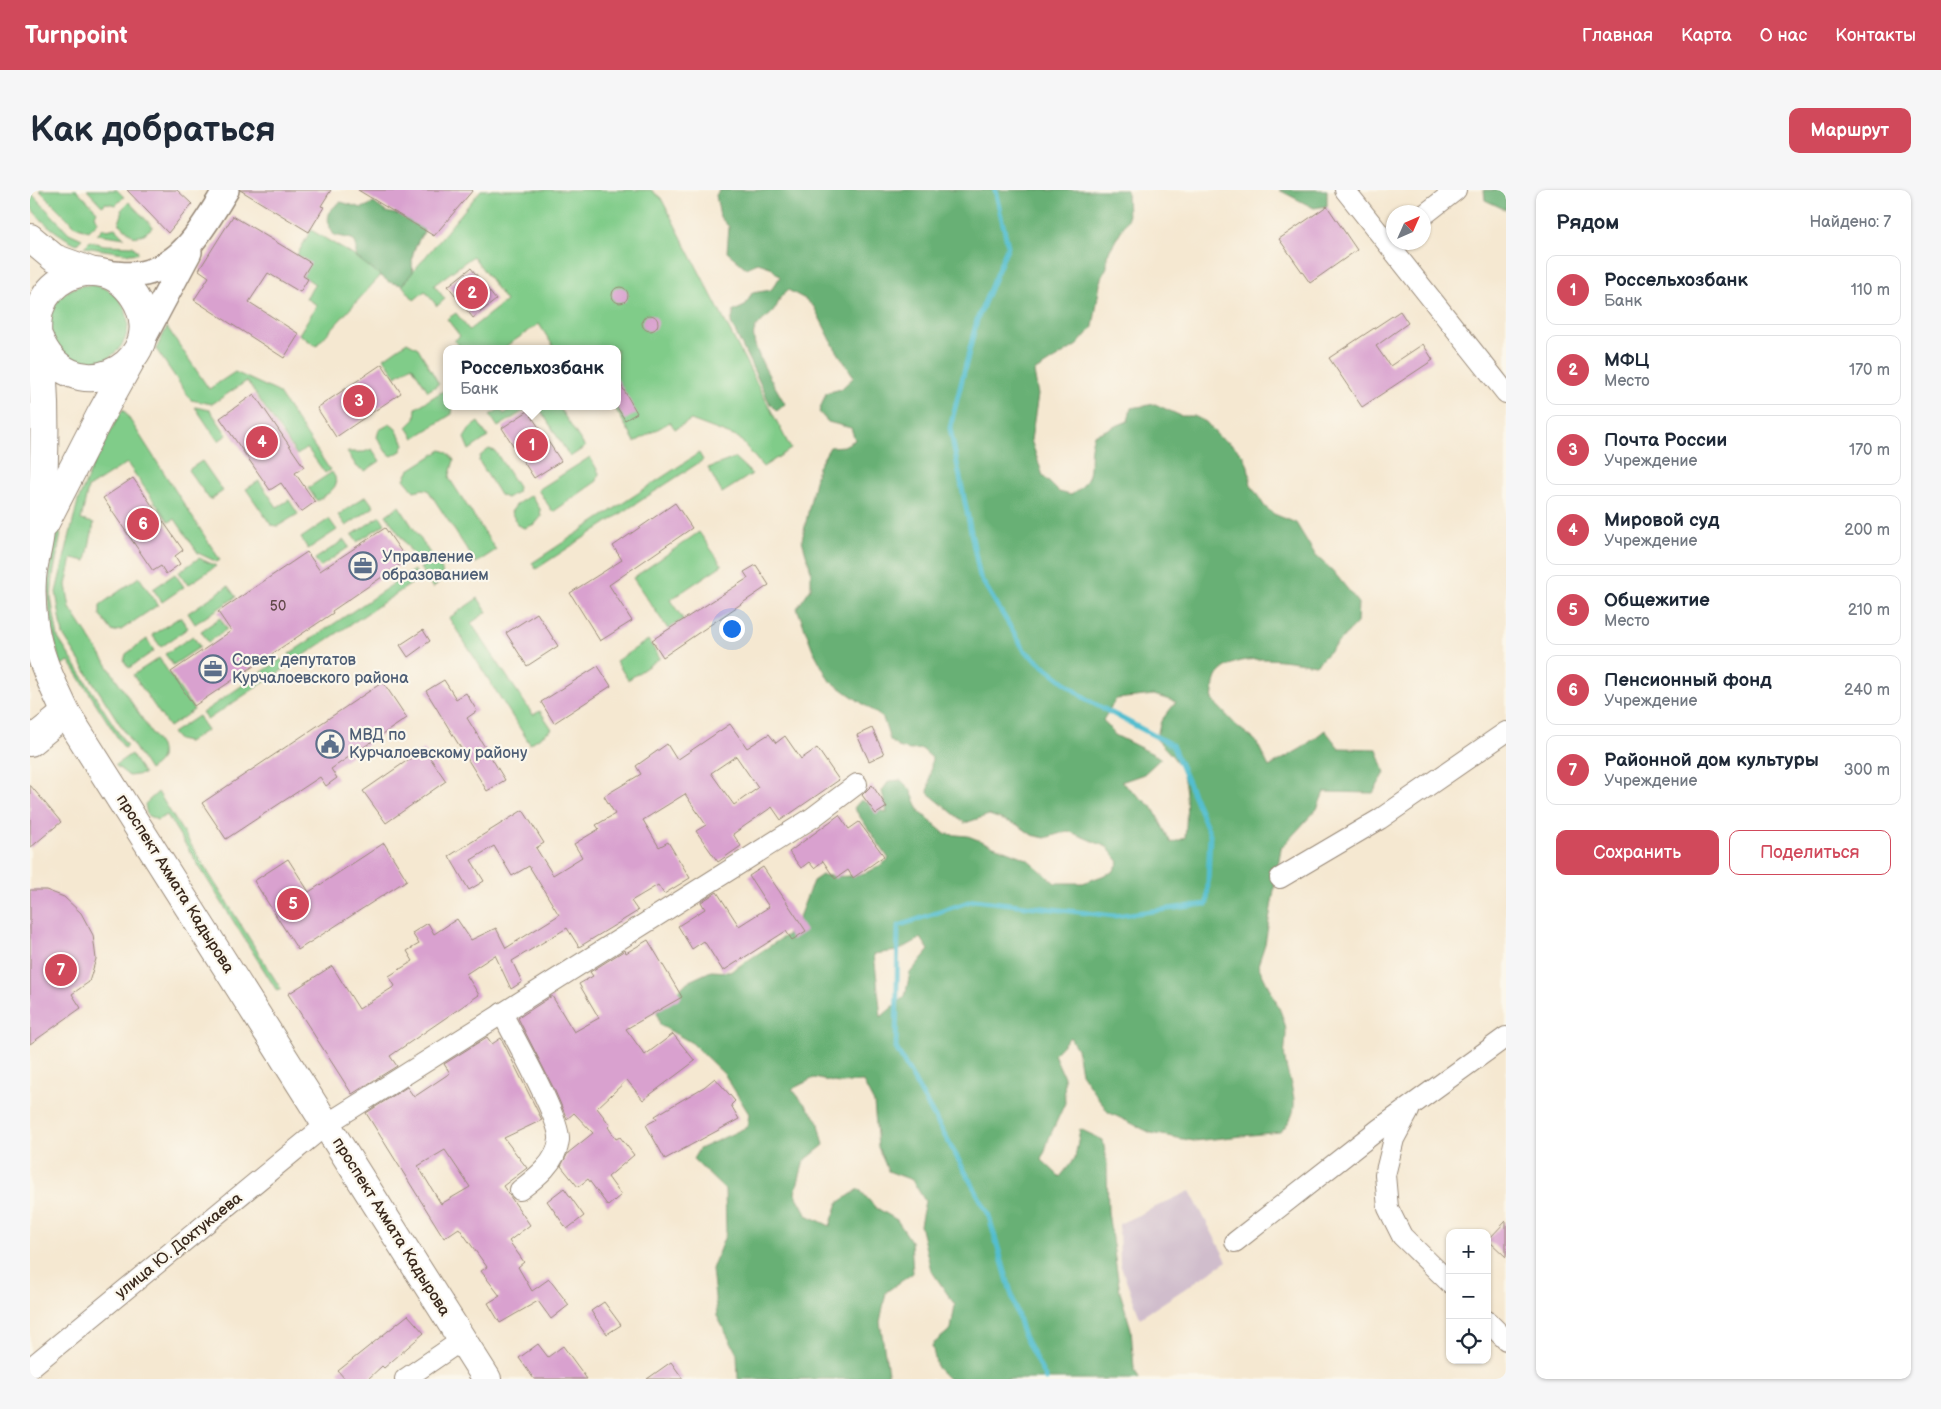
<!DOCTYPE html>
<html lang="ru">
<head>
<meta charset="utf-8">
<style>
	body { margin:0; font-family:"Balsamiq Sans",sans-serif; background:#f6f6f7; color:#1f2937 }
	.controls { position:absolute; right:15px; bottom:15px; display:grid; overflow:hidden; border-radius:10px; box-shadow:0 1px 4px #0004 }
	.controls button { width:45px; height:45px; display:grid; place-items:center; padding:0; border:0; border-bottom:1px solid #e0e1e3; background:#fff; color:#1f2937; font:25px sans-serif }
	.compass { position:absolute; left:1356px; top:15px; width:45px; height:45px; border-radius:50%; background:#fff; box-shadow:0 1px 4px #0004; rotate:45deg }
	.you { position:absolute; left:701px; top:438px; width:18px; height:18px; margin:-12px; border:4px solid #fff; border-radius:50%; background:#1a73e8; box-shadow:0 0 0 8px #1a73e833 }
	.badge { display:grid; place-items:center; width:32px; height:32px; border-radius:50%; background:#d1495b; color:#fff; font-size:16px; font-weight:700 }
	.pin { position:absolute; translate:-50% -50%; border:2px solid #fff; box-shadow:0 1px 5px #0006 }
	.popup { position:absolute; left:413px; top:155px; width:178px; height:65px; box-sizing:border-box; display:grid; place-content:center; border-radius:10px; background:#fff; filter:drop-shadow(0 1px 4px #0005); font-size:16px; white-space:nowrap; color:#747a83 }
	.popup b { font-size:19px; color:#1f2937 }
	.popup::after { content:''; position:absolute; left:50%; top:100%; margin-left:-10px; border:10px solid transparent; border-top-color:#fff }
	.list { margin:0; padding:0; list-style:none }
	h2 { display:flex; justify-content:space-between; align-items:center; height:65px; margin:0; padding:0 20px; font-size:21px }
	h2 small { font-size:16px; font-weight:400; color:#747a83 }
	.list li { display:grid; grid-template-columns:32px 1fr auto; gap:15px; align-items:center; box-sizing:border-box; height:70px; margin:0 10px 10px; padding:0 10px; border:1px solid #e0e1e3; border-radius:10px }
	.list b { display:block; font-size:19px; white-space:nowrap }
	.list p { margin:0; font-size:16px; white-space:nowrap; color:#747a83 }
	.list em { font-size:16px; font-style:normal; color:#747a83 }
	.actions { display:flex; gap:10px; padding:15px 20px }
	.actions a { flex:1; padding:11px 0; border:1px solid #d1495b; border-radius:10px; text-align:center; font-size:18px; color:#d1495b }
	.actions .main { background:#d1495b; color:#fff }
	.icon { flex:none; width:28px; height:28px; fill:none; stroke:currentColor; stroke-width:2; stroke-linecap:round; stroke-linejoin:round }
	.map { position:relative; flex:none; width:1476px; height:1189px; overflow:hidden; border-radius:10px }
	header { display:flex; align-items:center; gap:30px; box-sizing:border-box; height:70px; padding:0 25px; background:#d1495b; color:#fff }
	header strong { font-size:24px }
	nav { display:flex; gap:28px; margin-inline-start:auto; font-size:18px }
	.intro { display:flex; align-items:center; justify-content:space-between; box-sizing:border-box; height:120px; padding:0 30px }
	h1 { margin:0; font-size:35px }
	.button { padding:12px 22px; border-radius:10px; background:#d1495b; color:#fff; font-size:18px; font-weight:700 }
	main { display:flex; gap:30px; padding:0 30px }
	aside { flex:1; background:#fff; border-radius:10px; box-shadow:0 1px 4px #0004 }
	.map>svg:first-child { display:block }
	.industrial { fill:#d0bdcc }
	.green { fill:#80cc89; stroke:#5e7b54 }
	.forest { fill:#68b075; stroke:#526d4a; fill-rule:evenodd }
	.lines { fill:none; stroke-linecap:round; stroke-linejoin:round }
	.stream { stroke:#53becf; stroke-width:5 }
	.building { fill:#d9a1cf; fill-rule:evenodd }
	.minor-casing { stroke:#988978; stroke-width:22 }
	.tertiary-casing { stroke:#988978; stroke-width:28 }
	.secondary-casing { stroke:#988978; stroke-width:30 }
	.minor { stroke:#fff; stroke-width:20 }
	.tertiary { stroke:#fff; stroke-width:25 }
	.secondary { stroke:#fff; stroke-width:28 }
	.labels { text-anchor:middle; dominant-baseline:central; stroke-width:4.5; stroke-linejoin:round; paint-order:stroke }
	.number-label { font-size:14px; fill:#62484a }
	.service-label { font-size:16px; fill:#4e5e75; stroke:#fbf7ec; text-anchor:start }
	.street-label { font-size:16px; fill:#3b2a1e; stroke:#fbf7ec }
</style>
</head>
<body>
<header>
<strong>Turnpoint</strong>
<nav><a>Главная</a><a>Карта</a><a>О нас</a><a>Контакты</a></nav>
</header>
<div class="intro"><h1>Как добраться</h1><a class="button">Маршрут</a></div>
<main>
<div class="map">
<svg width="1476" height="1189" viewBox="0 0 1476 1189">
	<rect width="100%" height="100%" fill="#fbf7ec"/>
	<filter id="ink" filterUnits="userSpaceOnUse"><feTurbulence type="fractalNoise" baseFrequency=".02" numOctaves="2"/><feDisplacementMap in="SourceGraphic" scale="10" xChannelSelector="R" yChannelSelector="G"/><feConvolveMatrix kernelMatrix="1 2 1 2 8 2 1 2 1" color-interpolation-filters="sRGB"/></filter>
	<filter id="wash" filterUnits="userSpaceOnUse"><feTurbulence type="fractalNoise" baseFrequency=".0096" numOctaves="4" result="noise"/><feDisplacementMap in="SourceGraphic" scale="20" xChannelSelector="R" yChannelSelector="G"/><feGaussianBlur stdDeviation="1.12" result="paint"/><feColorMatrix in="noise" values="0 0 0 0 0 0 0 0 0 0 0 0 0 0 0 0 0 1.4 0 .05"/><feComposite in="paint" operator="in"/></filter>
	<g filter="url(#wash)">
		<rect width="100%" height="100%" fill="#f5e8d1"/>
		<polygon class="industrial" points="1160,1001 1197,1071 1110,1128 1090,1074 1089,1034"/>
		<g class="green">
			<polygon points="9,0 47,0 67,21 65,25 68,32 59,41 45,36"/>
			<polygon points="57,0 87,0 94,7 86,15 76,13 72,16"/>
			<polygon points="451,0 621,0 631,8 761,259 733,277 709,248 661,230 645,239 640,232 605,252 584,216 587,216 587,159 525,159 509,134 472,159 433,159 424,151 430,146 417,129 426,123 439,140 476,111 443,66 404,95 415,109 407,116 395,101 384,110 372,95"/>
			<path d="M0,2L39,43L52,49L47,54C34,49 6,29 0,15C0,11 0,6 0,2Z"/>
			<polygon points="99,12 123,37 114,44 104,47 89,33 92,24 91,20"/>
			<polygon points="73,38 77,40 85,38 95,48 67,44"/>
			<polygon points="281,40 353,83 286,156 269,144 287,115 276,108 285,94 273,86 267,65"/>
			<polygon points="60,51 74,55 103,56 109,63 101,64 54,57"/>
			<circle cx="59" cy="134" r="39"/>
			<polygon points="137,137 179,199 205,182 248,202 300,280 295,283 277,258 267,265 217,191 182,214 161,210 126,159"/>
			<polygon points="377,152 388,158 409,194 398,201 382,176 366,186 354,168"/>
			<polygon points="413,201 417,207 417,216 423,217 422,224 384,248 377,237 385,229 386,218"/>
			<polygon points="486,216 496,216 497,219 468,237 460,225 470,219 474,224"/>
			<polygon points="508,216 528,216 555,257 540,267"/>
			<polygon points="165,217 180,220 197,245 188,251"/>
			<path d="M93,219L190,370L187,372L168,363L145,329L139,332L97,273L58,298L51,330L64,333L56,371L42,368L36,395L40,418L130,556C134,569 129,573 119,580L33,445L26,402L48,311L65,270Z"/>
			<polygon points="448,232 458,247 439,260 434,248 441,237"/>
			<polygon points="360,234 366,239 374,254 371,261 362,266 356,262 347,247 349,240"/>
			<polygon points="342,259 350,271 335,281 327,277 317,262 334,262"/>
			<polygon points="459,259 465,261 488,297 487,302 477,308 470,305 449,271 450,266"/>
			<polygon points="411,260 417,262 424,270 419,288 466,360 446,373 398,300 393,299 384,301 374,289 379,280"/>
			<polygon points="669,263 673,270 506,379 502,373"/>
			<polygon points="560,267 569,283 567,291 523,322 508,300"/>
			<polygon points="705,268 722,284 692,303 678,278"/>
			<polygon points="172,271 193,301 180,310 158,280"/>
			<polygon points="302,282 305,287 306,295 300,302 287,311 278,298"/>
			<polygon points="229,291 247,317 259,310 268,324 248,336 241,335 216,299"/>
			<polygon points="501,305 510,319 511,327 505,334 494,338 488,335 481,322 487,314"/>
			<polygon points="336,306 344,317 316,336 308,325"/>
			<polygon points="369,316 401,365 389,373 356,325"/>
			<polygon points="350,326 355,334 327,352 322,345"/>
			<polygon points="299,329 307,340 278,359 271,348"/>
			<path d="M27,342L31,343L23,386L21,408L28,448L97,556L94,558L39,471L31,475C17,427 14,391 27,342Z"/>
			<polygon points="669,342 692,375 640,410 653,429 638,439 603,388"/>
			<polygon points="314,350 319,357 290,377 285,369"/>
			<polygon points="169,368 186,376 158,395 149,382"/>
			<polygon points="404,369 412,380 413,388 403,398 390,378"/>
			<polygon points="384,380 390,388 264,472 259,464"/>
			<polygon points="145,384 154,397 132,412 123,399"/>
			<polygon points="109,387 128,415 91,440 83,442 70,425 70,415"/>
			<polygon points="198,396 206,407 165,434 158,423"/>
			<polygon points="448,408 457,422 441,433 503,525 510,521 522,539 500,554 419,428"/>
			<polygon points="150,427 158,438 131,457 122,445"/>
			<polygon points="190,428 197,439 178,452 171,441"/>
			<polygon points="163,446 170,457 143,475 135,464"/>
			<polygon points="117,449 124,461 99,478 94,471 96,464"/>
			<polygon points="618,450 630,468 598,490 586,471"/>
			<polygon points="129,468 164,520 139,537 103,485"/>
			<polygon points="251,469 257,477 177,530 172,523"/>
			<polygon points="168,526 177,540 158,552 148,550 142,543"/>
			<polygon points="101,564 114,584 99,586 85,575"/>
			<polygon points="128,602 251,799 247,801 137,625 127,630 117,625 115,614"/>
		</g>
		<g class="forest">
			<path d="M690,0H1097L1098,29L1077,65V77L1071,88L1063,137L1047,155L1004,182L1008,205L1001,250L1013,286L1029,302L1041,305C1071,286 1054,273 1064,245L1098,231L1101,218L1125,214L1151,226H1164L1176,232L1189,247L1204,256L1213,265L1218,276L1221,295L1235,317L1244,324L1266,333L1286,366L1302,380L1328,412L1327,433L1286,475C1260,471 1203,459 1186,487C1183,493 1183,504 1182,510L1207,536L1226,551L1239,577L1272,558L1295,540L1309,558L1347,559L1355,583L1343,603L1294,602L1287,619L1251,658L1235,754L1228,775C1236,794 1250,815 1255,835C1258,846 1253,859 1255,870C1259,898 1276,918 1250,942L1164,951L1121,943L1078,922L1051,883L1047,859L1040,847L1024,864L1034,887L1035,913L1019,948L1012,970L1030,987L1045,968L1050,939L1073,950L1077,974L1078,1022L1090,1102L1101,1139L1104,1178L1109,1189H918L907,1178L902,1155L921,1139L925,1115L901,1080L890,1035L895,1011L882,990L858,981L848,957L844,913L833,892L808,893L784,888L762,899L788,930L794,955L774,971L765,1003L777,1025L800,1036L808,1013L829,999L845,1017L867,1030L881,1051L883,1083L856,1102L850,1132L859,1189H708L707,1164L687,1126L682,1079L696,1043L695,1000L663,969L669,959L717,937L719,924L695,885L662,853L630,835L627,822L657,792L681,781L700,782L764,740L783,691L792,685C820,688 836,687 859,669L824,618L831,610L857,623L852,601L859,591L871,590L880,599L890,622L915,644L938,646L997,669L1025,693H1053L1083,682L1089,672L1077,657L1038,641L1015,648L1002,645L988,635L959,625L935,633L898,603L902,568L892,559L880,560L868,557L860,550L853,528L799,490L783,460L767,418L781,398V381L772,350L788,277L800,257L814,256L825,250L821,238L798,232L789,222L796,203L811,199L824,187L805,158L784,117L775,109L758,100C747,109 751,109 745,119C740,128 727,131 724,142C720,158 747,199 755,214L747,221L740,214L701,133L704,121L715,116L722,103L741,100L750,87L740,77L728,73L716,78L697,62L699,37L690,27L686,5ZM1124,505L1146,512L1131,531L1126,549C1133,556 1141,564 1147,572C1159,590 1157,627 1155,648L1141,653L1123,618L1091,592L1114,584L1131,568L1085,545L1073,530L1086,509ZM891,748L899,760L880,783L875,806L851,827L844,764L868,761Z"/>
			<polygon points="1249,0 1297,0 1297,16 1284,18"/>
			<polygon points="1454,0 1476,0 1476,20 1455,10"/>
			<path d="M311,12L332,18L344,13L356,22L390,29L394,42C385,55 380,65 383,82L372,95L359,92L326,67V54L322,49L304,45C295,31 296,20 311,12Z"/>
		</g>
		<g class="lines">
			<polyline class="stream" points="965,0 978,56 947,130 920,238 950,387 995,461 1057,510 1142,555 1180,644 1177,714 1084,726 944,710 868,736 866,858 958,1023 993,1144 1016,1189"/>
		</g>
		<g id="blocks">
			<g class="building">
				<polygon points="97,0 147,0 162,14 138,43"/>
				<polygon points="210,0 301,0 291,16 294,17 279,42"/>
				<polygon points="328,0 443,0 404,46"/>
				<polygon points="1297,16 1327,60 1280,93 1249,49"/>
				<polygon points="203,26 281,73 273,86 278,89 270,102 238,83 219,112 269,144 254,168 164,110 179,87 169,80"/>
				<polygon points="441,78 466,110 443,128 418,96"/>
				<circle cx="590" cy="105" r="8"/>
				<polygon points="1370,121 1378,133 1346,156 1360,176 1393,154 1403,170 1332,217 1299,168"/>
				<circle cx="620" cy="133" r="8"/>
				<polygon points="352,174 371,203 306,247 287,218"/>
				<polygon points="587,188 607,223 595,230 587,217"/>
				<polygon points="224,204 274,277 265,283 285,312 271,322 251,293 240,300 190,228"/>
				<polygon points="498,221 531,271 504,288 472,238"/>
				<polygon points="103,288 153,360 145,366 150,374 136,384 131,376 123,381 73,308"/>
				<polygon points="645,313 662,338 579,395 602,431 570,451 540,403 592,370 583,356"/>
				<polygon points="355,338 377,370 302,421 303,423 164,516 141,482 201,441 188,422 277,362 290,381"/>
				<polygon points="726,375 739,395 633,467 622,450 718,388 714,382"/>
				<polygon points="507,423 528,456 497,476 476,443"/>
				<polygon points="393,440 400,451 378,467 370,455"/>
				<polygon points="568,476 581,496 524,533 511,512"/>
				<polygon points="414,490 426,509 436,503 447,521 437,528 475,590 457,601 396,501"/>
				<polygon points="353,492 377,528 301,579 307,588 296,596 290,587 196,649 172,613"/>
				<path d="M700,534L717,558L739,544L746,553L755,546L771,569L787,558L809,590L751,630L742,617L703,644L711,656L688,672L666,641L676,635L655,604L613,630L629,657L638,652L660,688L634,704L628,695L601,711L608,721L549,757L537,738L482,771L492,792L481,799L465,765L436,784L449,805L360,866L367,876L322,904L258,804L302,776L329,819L365,796L359,786L383,771L377,761L389,754L382,743L398,733L404,744L427,729L441,750L466,738L476,758L529,725L499,676L482,686L464,656L441,670L454,691L439,700L419,666L493,620L514,653L506,658L523,685L552,667L544,654L569,639L566,635L585,624L574,606L611,584L606,576L637,554L647,570ZM706,566L728,598L704,615L681,583Z"/>
				<polygon points="842,538 854,564 839,571 827,545"/>
				<polygon points="394,559 416,591 356,633 333,601"/>
				<polygon points="0,595 31,632 0,658"/>
				<polygon points="842,595 857,617 846,624 832,605"/>
				<polygon points="809,625 819,639 829,632 854,666 823,688 818,680 805,689 793,671 784,678 779,672 771,678 759,662"/>
				<polygon points="354,653 377,690 268,760 224,691 258,669 279,702"/>
				<polygon points="733,677 776,741 762,750 756,741 693,781 674,751 662,759 648,736 675,719 671,712 687,702 709,736 739,717 719,686"/>
				<polygon points="0,700 16,700 34,707 51,723 63,745 66,769 59,792 42,804 51,818 0,854"/>
				<polygon points="618,750 652,807 596,839 615,865 643,844 665,871 613,910 597,890 567,918 580,935 578,937 586,949 590,947 604,965 578,987 591,1005 578,1016 558,989 548,997 531,976 538,963 563,943 544,923 537,929 525,901 488,828 522,806 544,842 569,828 549,794 563,786 560,782 595,760 596,763"/>
				<path d="M457,847L462,854L471,848L512,930L474,948L497,978L473,996L500,1035L479,1051L494,1072L488,1077L502,1101L519,1089L539,1115L521,1129L508,1111L470,1133L458,1113L470,1106L451,1081L457,1077L429,1038L414,1048L336,923L377,897L384,907L420,883L414,874ZM415,960L440,997L411,1014L388,976Z"/>
				<polygon points="685,888 705,911 701,915 709,929 635,969 616,935 627,929 625,926 674,897"/>
				<polygon points="534,998 554,1026 537,1039 517,1011"/>
				<polygon points="1476,1031 1476,1067 1458,1050"/>
				<polygon points="574,1112 591,1135 577,1144 561,1121"/>
				<polygon points="378,1125 394,1143 354,1178 352,1176 338,1189 315,1189 308,1181"/>
				<polygon points="508,1154 518,1167 533,1156 557,1189 504,1189 489,1168"/>
				<polygon points="641,1172 653,1189 617,1189"/>
			</g>
		</g>
	</g>
	<g filter="url(#ink)">
		<use href="#blocks" fill-opacity="0" stroke="#988978" stroke-width="1"/>
		<g class="lines">
			<g class="minor-casing">
				<g id="minor">
					<polyline points="1315,0 1476,203"/>
					<polyline points="1394,25 1426,0"/>
					<polyline points="1250,688 1350,629 1476,542"/>
					<path d="M472,823C483,846 531,929 529,950C527,972 506,988 490,1000"/>
					<polyline points="1379,921 1364,949 1355,985 1358,1018 1372,1046 1420,1093"/>
					<polyline points="1205,1052 1349,939 1476,847"/>
					<polyline points="1457,1131 1476,1150"/>
					<polyline points="0,1178 297,934 782,628 827,594"/>
					<polyline points="375,1189 432,1150"/>
				</g>
			</g>
			<g class="tertiary-casing">
				<g id="tertiary">
					<path d="M69,82C84,84 101,87 115,83C155,74 176,32 196,0"/>
					<polyline points="110,154 159,62"/>
				</g>
			</g>
			<g class="secondary-casing">
				<g id="secondary">
					<polyline points="0,48 24,68 63,82"/>
					<path d="M9,148C39,222 133,179 110,118C104,103 92,89 76,84C49,76 19,91 10,118C3,140 11,167 13,190C16,240 14,291 10,341C9,357 3,373 2,389C1,403 2,420 4,434C8,466 23,495 36,523L457,1189"/>
					<polyline points="15,333 71,224 100,172"/>
					<polyline points="0,552 36,523"/>
				</g>
			</g>
			<use href="#minor" class="minor"/>
			<use href="#tertiary" class="tertiary"/>
			<use href="#secondary" class="secondary"/>
		</g>
	</g>
	<defs>
		<g id="office-ring" transform="scale(1.4375)"><circle r="9.5" fill="#fbf7ec" stroke="#5c6f8a" stroke-width="1.5"/><path d="M-6-3h4V-5.5h4V-3h4V5H-6ZM-1-4.5V-3h2v-1.5ZM-6 0V1H6V0Z" fill="#5c6f8a"/></g>
		<g id="civic-ring" transform="scale(1.4375)"><circle r="9.5" fill="#fbf7ec" stroke="#5c6f8a" stroke-width="1.5"/><path d="M-.6-6.5H3V-4.5H.6V-3L4-1V1h2V6H-6V1h2V-1L-.6-3ZM-1.2 2.5V6h2.4V2.5Z" fill="#5c6f8a"/></g>
	</defs>
	<g fill-rule="evenodd">
		<use href="#office-ring" x="333" y="376"/>
		<use href="#office-ring" x="183" y="479"/>
		<use href="#civic-ring" x="300" y="554"/>
	</g>
	<g class="labels">
		<g class="number-label">
			<text x="248" y="416">50</text>
		</g>
		<g class="service-label">
			<text x="352" y="367">Управление<tspan x="352" dy="18">образованием</tspan></text>
			<text x="202" y="470">Совет депутатов<tspan x="202" dy="18">Курчалоевского района</tspan></text>
			<text x="319" y="545">МВД по<tspan x="319" dy="18">Курчалоевскому району</tspan></text>
		</g>
		<g class="street-label">
			<text transform="translate(145 694) rotate(58)">проспект Ахмата Кадырова</text>
			<text transform="translate(361 1037) rotate(58)">проспект Ахмата Кадырова</text>
			<text transform="translate(149 1056) rotate(-39)">улица Ю. Дохтукаева</text>
		</g>
	</g>
</svg>
<div class="controls">
<button>+</button>
<button>−</button>
<button><svg class="icon" aria-label="locate" viewBox="0 0 24 24"><circle cx="12" cy="12" r="6"/><path d="M12 2v4M12 18v4M2 12h4M18 12h4"/></svg></button>
</div>
<svg class="compass" viewBox="-18 -18 36 36"><path d="M0-13l5 13h-10z" fill="#e53935"/><path d="M0 13l5-13h-10z" fill="#747a83"/></svg>
<div class="you"></div>
<div class="pin badge" style="left:502px;top:255px">1</div>
<div class="popup"><b>Россельхозбанк</b>Банк</div>
<div class="pin badge" style="left:442px;top:103px">2</div>
<div class="pin badge" style="left:329px;top:211px">3</div>
<div class="pin badge" style="left:232px;top:252px">4</div>
<div class="pin badge" style="left:263px;top:714px">5</div>
<div class="pin badge" style="left:113px;top:334px">6</div>
<div class="pin badge" style="left:31px;top:780px">7</div>
</div>
<aside>
<h2>Рядом<small>Найдено: 7</small></h2>
<ul class="list">
<li><span class="badge">1</span><div><b>Россельхозбанк</b><p>Банк</p></div><em>110 m</em></li>
<li><span class="badge">2</span><div><b>МФЦ</b><p>Место</p></div><em>170 m</em></li>
<li><span class="badge">3</span><div><b>Почта России</b><p>Учреждение</p></div><em>170 m</em></li>
<li><span class="badge">4</span><div><b>Мировой суд</b><p>Учреждение</p></div><em>200 m</em></li>
<li><span class="badge">5</span><div><b>Общежитие</b><p>Место</p></div><em>210 m</em></li>
<li><span class="badge">6</span><div><b>Пенсионный фонд</b><p>Учреждение</p></div><em>240 m</em></li>
<li><span class="badge">7</span><div><b>Районной дом культуры</b><p>Учреждение</p></div><em>300 m</em></li>
</ul>
<div class="actions"><a class="main">Сохранить</a><a>Поделиться</a></div>
</aside>
</main>
</body>
</html>
